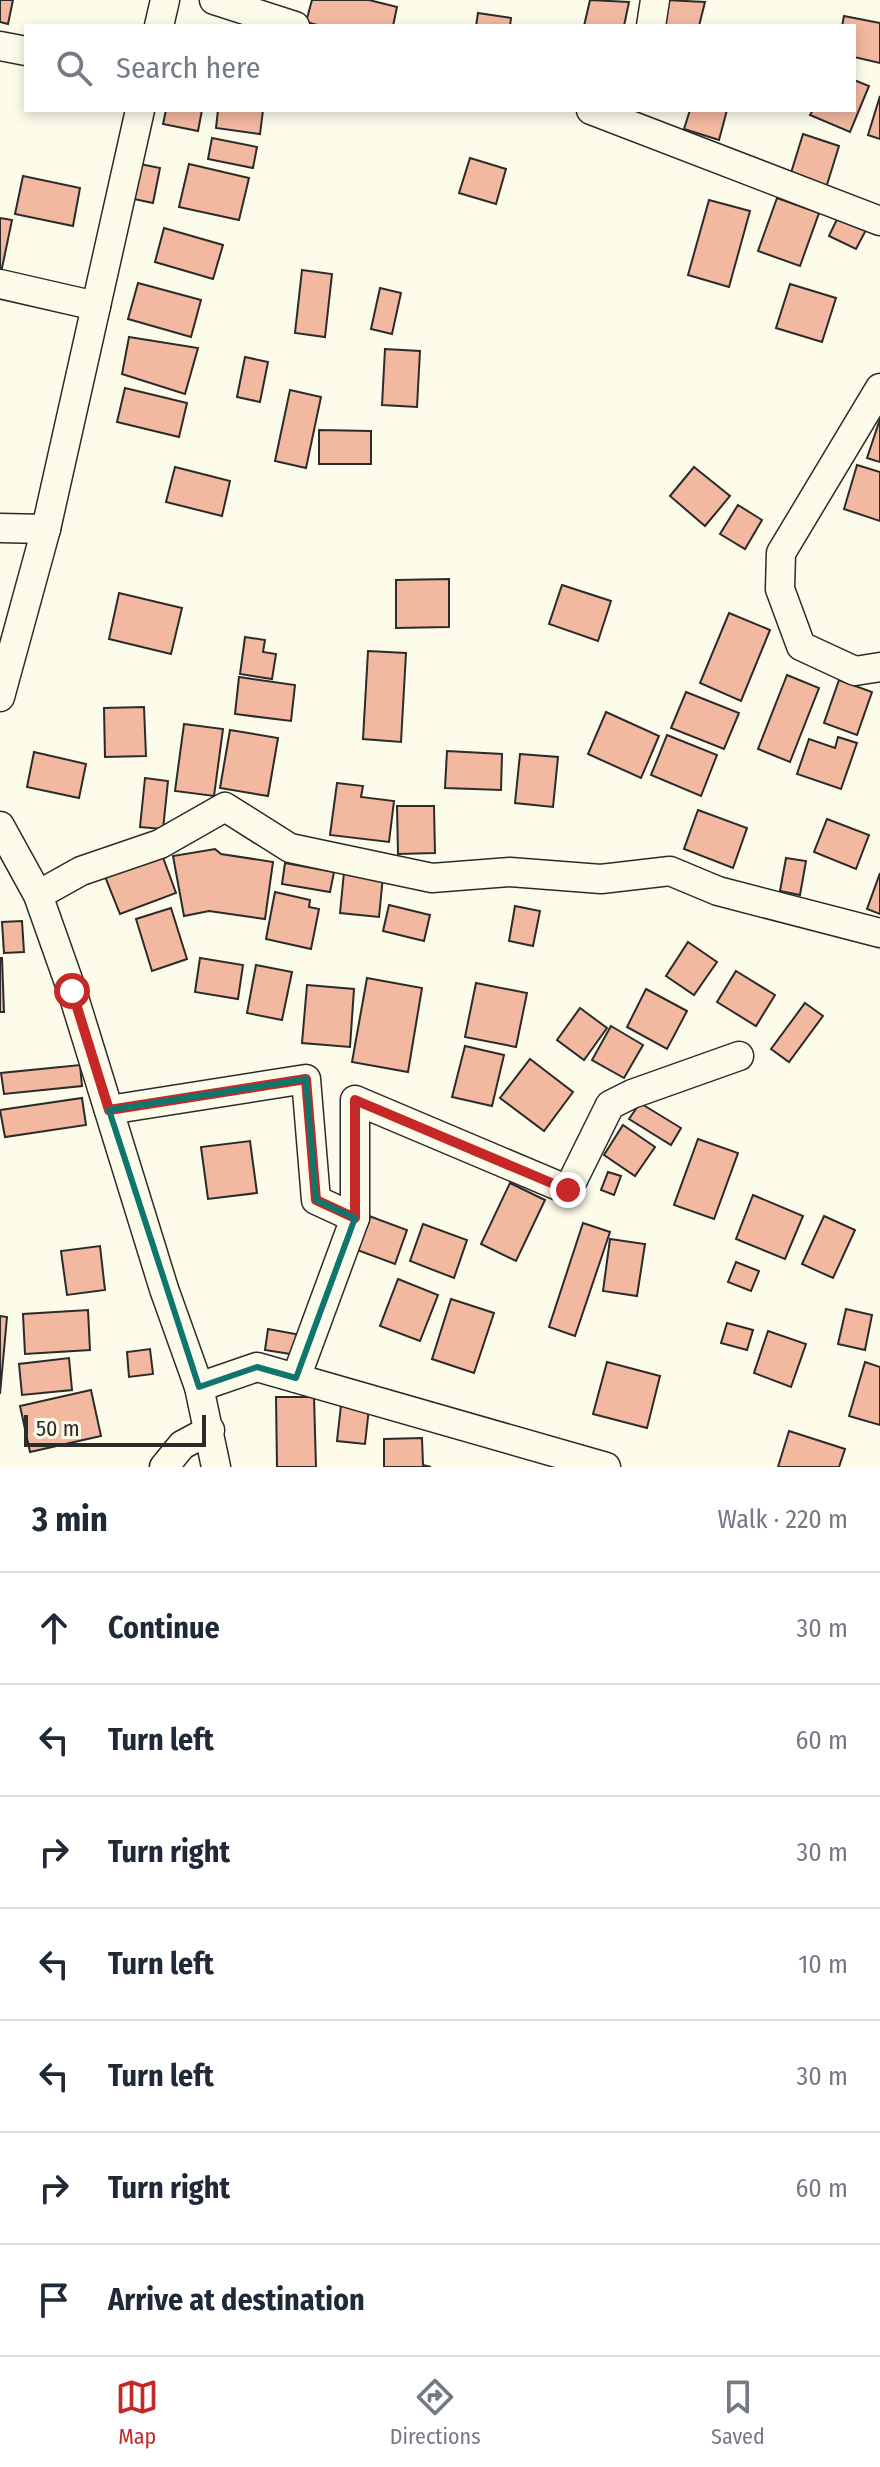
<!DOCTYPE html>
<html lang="en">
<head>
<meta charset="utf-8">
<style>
	body { margin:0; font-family:"Fira Sans Condensed",sans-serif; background:#f2f2f3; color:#1f2937 }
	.scale { position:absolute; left:24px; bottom:20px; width:182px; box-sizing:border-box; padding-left:8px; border:4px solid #2b2b2b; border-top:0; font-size:22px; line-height:28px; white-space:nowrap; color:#2b2b2b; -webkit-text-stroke:6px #fdfbea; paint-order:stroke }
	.stop { position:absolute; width:24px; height:24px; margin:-18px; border:6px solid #c62828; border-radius:50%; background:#fff }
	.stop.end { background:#c62828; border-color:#fff; box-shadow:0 2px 8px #0008 }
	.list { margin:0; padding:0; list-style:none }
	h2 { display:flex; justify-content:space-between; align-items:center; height:104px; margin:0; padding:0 32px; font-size:34px }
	h2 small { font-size:26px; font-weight:400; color:#747a83 }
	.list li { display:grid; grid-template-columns:52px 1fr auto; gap:24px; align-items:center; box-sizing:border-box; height:112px; padding:0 32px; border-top:2px solid #e0e1e3 }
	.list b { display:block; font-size:30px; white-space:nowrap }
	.list em { font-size:26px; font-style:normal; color:#747a83 }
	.icon { flex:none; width:44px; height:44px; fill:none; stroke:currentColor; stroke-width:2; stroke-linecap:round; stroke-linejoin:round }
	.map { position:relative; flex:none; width:880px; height:1467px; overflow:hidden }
	.search { position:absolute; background:#fff; box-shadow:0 4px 12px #0003; left:24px; right:24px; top:24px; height:88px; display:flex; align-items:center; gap:20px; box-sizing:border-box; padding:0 28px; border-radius:0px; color:#747a83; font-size:30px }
	.sheet { height:888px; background:#fff }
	nav { display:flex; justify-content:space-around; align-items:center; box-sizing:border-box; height:112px; border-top:2px solid #e0e1e3; background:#fff; font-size:22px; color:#747a83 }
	nav a { display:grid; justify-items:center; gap:4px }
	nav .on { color:#c62828 }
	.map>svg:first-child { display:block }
	.building { fill:#f2b8a0; stroke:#2b2b2b; stroke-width:2 }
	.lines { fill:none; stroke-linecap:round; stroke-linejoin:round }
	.minor-casing { stroke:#2b2b2b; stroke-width:31 }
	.minor { stroke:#fdfbea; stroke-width:28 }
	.route { stroke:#c62828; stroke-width:10 }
	.marked { fill:none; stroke:#0f766e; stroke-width:6; stroke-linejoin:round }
</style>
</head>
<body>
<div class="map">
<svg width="880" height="1467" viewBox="0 0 880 1467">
	<rect width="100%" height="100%" fill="#fdfbea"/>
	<g class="building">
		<polygon points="0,0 13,0 8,24 0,22"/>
		<polygon points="312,0 369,0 397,7 393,26 321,26 306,22"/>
		<polygon points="590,0 629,2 624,26 584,26"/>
		<polygon points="666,0 705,2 699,26 660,26"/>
		<polygon points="478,13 511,18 510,26 476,26"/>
		<polygon points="844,16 880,23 880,63 854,57 854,26 842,26"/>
		<polygon points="854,80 869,86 850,132 810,115 813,110 854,110"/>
		<polygon points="880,96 880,139 868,135"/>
		<polygon points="166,110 202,110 198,131 163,124"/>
		<polygon points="218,110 263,110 260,134 216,128"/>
		<polygon points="690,110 727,110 719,140 684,129"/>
		<polygon points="803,134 839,146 826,188 790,176"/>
		<polygon points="212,138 257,147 253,168 208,159"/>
		<polygon points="470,158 506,169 496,204 459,193"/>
		<polygon points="140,164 160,168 153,203 134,199"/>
		<polygon points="189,164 249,178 239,220 179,207"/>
		<polygon points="23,176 80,188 73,226 15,214"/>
		<polygon points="777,198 819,213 800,266 758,251"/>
		<polygon points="709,200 750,211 729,287 688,275"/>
		<polygon points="838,217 866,230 856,249 829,236"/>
		<polygon points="0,218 12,220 2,268 0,268"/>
		<polygon points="164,228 223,245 213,279 155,262"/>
		<polygon points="302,270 332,274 325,337 295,333"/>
		<polygon points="138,283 201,300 191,337 128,319"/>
		<polygon points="790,284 836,298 822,342 776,328"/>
		<polygon points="380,288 401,293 392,334 371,329"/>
		<polygon points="129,337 198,348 185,394 122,374"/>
		<polygon points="385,349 420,351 417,407 382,405"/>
		<polygon points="245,357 268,362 260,402 237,397"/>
		<polygon points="125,388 187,403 179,437 117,422"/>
		<polygon points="290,390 321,397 306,468 275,461"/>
		<polygon points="880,419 880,462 867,458"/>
		<polygon points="319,430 371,431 371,464 319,464"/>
		<polygon points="857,465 880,472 880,521 844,509"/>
		<polygon points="175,467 230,481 222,516 166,502"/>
		<polygon points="694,467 730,496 705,526 670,496"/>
		<polygon points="738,505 762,520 745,549 720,534"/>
		<polygon points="449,579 449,627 396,628 396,580"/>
		<polygon points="562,585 611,601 598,641 549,624"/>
		<polygon points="119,593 182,608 171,654 109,639"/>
		<polygon points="729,613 770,630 741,701 700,683"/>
		<polygon points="245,637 265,640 263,652 276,654 272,679 240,674"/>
		<polygon points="368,651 406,653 401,742 363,739"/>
		<polygon points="787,675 819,688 790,762 758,749"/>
		<polygon points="239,677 295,685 291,721 235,714"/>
		<polygon points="839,680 872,692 857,735 824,723"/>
		<polygon points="686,692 739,713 724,749 671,728"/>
		<polygon points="144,707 146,756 105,757 104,708"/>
		<polygon points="606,712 659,736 641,778 588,754"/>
		<polygon points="184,724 223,729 214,796 175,791"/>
		<polygon points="230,730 278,738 268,796 220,788"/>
		<polygon points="667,735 717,755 701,796 651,775"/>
		<polygon points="838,737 857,743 841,789 797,774 809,739 835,748"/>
		<polygon points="447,751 502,754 501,790 445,788"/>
		<polygon points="34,752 86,764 79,798 27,787"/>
		<polygon points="520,754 558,757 553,807 515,803"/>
		<polygon points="145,778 168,781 163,829 140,827"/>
		<polygon points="337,783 363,786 361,797 394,801 389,842 330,835"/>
		<polygon points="397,806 434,806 435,853 398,854"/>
		<polygon points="698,810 747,828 733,868 684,849"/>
		<polygon points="827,819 869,835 856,869 814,852"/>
		<polygon points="215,849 221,854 273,862 265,919 209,911 184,916 173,856"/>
		<polygon points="161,852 176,893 120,914 104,874"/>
		<polygon points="786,858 806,861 800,895 780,891"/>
		<polygon points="285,863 334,872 330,892 282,884"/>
		<polygon points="344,872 383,876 379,917 340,913"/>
		<polygon points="880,873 880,914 867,909"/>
		<polygon points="275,892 310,900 309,907 319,909 311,949 266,939"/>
		<polygon points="389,905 430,915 424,941 383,931"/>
		<polygon points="515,906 540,911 533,946 509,941"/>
		<polygon points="171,908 187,959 152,971 136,919"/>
		<polygon points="22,921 24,952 4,953 2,922"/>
		<polygon points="688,942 717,962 694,995 666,976"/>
		<polygon points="0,958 2,958 4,1012 0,1012"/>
		<polygon points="200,958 243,965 238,999 195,992"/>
		<polygon points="256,965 292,972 282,1020 247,1013"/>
		<polygon points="736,971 775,995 756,1026 717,1002"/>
		<polygon points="367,978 422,988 408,1072 352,1062"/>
		<polygon points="476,983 527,993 516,1047 465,1037"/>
		<polygon points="307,985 354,989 350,1047 302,1043"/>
		<polygon points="646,989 687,1011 667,1049 627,1027"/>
		<polygon points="805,1003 823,1016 789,1062 771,1049"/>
		<polygon points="580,1008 607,1028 584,1060 557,1040"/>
		<polygon points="611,1026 643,1045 624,1078 592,1060"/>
		<polygon points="465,1046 504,1055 492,1106 452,1097"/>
		<polygon points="530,1059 573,1092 544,1131 500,1098"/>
		<polygon points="80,1065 82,1086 4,1094 1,1073"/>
		<polygon points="82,1098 86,1125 5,1137 0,1110"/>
		<polygon points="640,1103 681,1128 671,1145 629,1119"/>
		<polygon points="623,1125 655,1147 635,1176 604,1155"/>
		<polygon points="698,1139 738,1153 714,1219 674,1205"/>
		<polygon points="250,1141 257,1193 208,1199 201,1147"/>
		<polygon points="608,1172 621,1176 614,1195 601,1190"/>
		<polygon points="510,1183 545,1200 516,1261 481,1244"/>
		<polygon points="753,1195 803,1216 785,1259 736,1239"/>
		<polygon points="369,1216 407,1230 395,1264 357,1250"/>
		<polygon points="824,1216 855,1230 833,1278 802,1264"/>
		<polygon points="583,1223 610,1232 575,1336 549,1327"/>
		<polygon points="423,1224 467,1240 454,1278 410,1261"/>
		<polygon points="610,1239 645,1244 637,1296 603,1291"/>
		<polygon points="100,1246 105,1290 67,1295 61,1251"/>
		<polygon points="736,1262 759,1271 751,1291 728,1282"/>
		<polygon points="398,1279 438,1295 420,1341 380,1326"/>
		<polygon points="451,1299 494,1313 474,1373 432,1359"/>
		<polygon points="846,1309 872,1315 865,1350 838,1344"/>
		<polygon points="88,1310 90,1350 25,1354 23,1314"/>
		<polygon points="0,1316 7,1317 0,1394"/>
		<polygon points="727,1323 753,1330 747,1350 721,1343"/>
		<polygon points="268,1329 301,1335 297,1355 265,1350"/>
		<polygon points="768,1331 806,1344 791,1387 754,1373"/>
		<polygon points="150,1349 153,1374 129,1377 127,1352"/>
		<polygon points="69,1358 72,1390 22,1395 19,1364"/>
		<polygon points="607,1362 660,1376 647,1428 593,1414"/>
		<polygon points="865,1362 880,1367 880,1425 849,1416"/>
		<polygon points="91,1390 101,1436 30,1452 20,1406"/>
		<polygon points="276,1397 314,1397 316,1467 277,1467"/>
		<polygon points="341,1405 369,1408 365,1444 337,1441"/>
		<polygon points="789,1431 845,1449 839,1467 778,1467"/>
		<polygon points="422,1438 423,1465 431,1467 384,1467 384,1439"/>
	</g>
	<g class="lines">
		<g class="minor-casing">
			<g id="minor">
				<polyline points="214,0 295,26"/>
				<polyline points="159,26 165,0"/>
				<polyline points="651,26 655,0"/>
				<polyline points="0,46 26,51"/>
				<polyline points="591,110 880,221"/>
				<polyline points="0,284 96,306"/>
				<polyline points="880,388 781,553 780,589 801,646 855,671 880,667"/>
				<polyline points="0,528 46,529"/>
				<polyline points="0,697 46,529 140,110"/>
				<polyline points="0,826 38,895 72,991 164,1289 199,1387 216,1467"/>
				<polyline points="38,895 81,871 160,844 225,807 290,848 432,878 510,872 601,879 670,871 718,891 880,933"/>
				<polyline points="109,1110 306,1079 316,1200 355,1218"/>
				<polyline points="296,1378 355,1218 355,1100 568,1190 610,1105 632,1094 739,1056"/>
				<polyline points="199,1387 257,1367 606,1467"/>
				<polyline points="164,1467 182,1445 210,1430"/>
			</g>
		</g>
		<use href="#minor" class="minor"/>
	</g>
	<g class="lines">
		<polyline class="route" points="72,991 109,1110 306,1079 316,1200 355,1218 355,1100 568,1190"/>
	</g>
	<path class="marked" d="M306,1079L316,1200L355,1218L296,1378L257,1367L199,1387L109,1110Z"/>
</svg>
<div class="scale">50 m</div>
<div class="stop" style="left:72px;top:991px"></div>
<div class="stop end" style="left:568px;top:1190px"></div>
<div class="search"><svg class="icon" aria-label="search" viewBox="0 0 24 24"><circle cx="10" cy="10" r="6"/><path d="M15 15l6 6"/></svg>Search here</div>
</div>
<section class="sheet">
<h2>3 min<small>Walk · 220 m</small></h2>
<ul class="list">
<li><svg class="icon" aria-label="ahead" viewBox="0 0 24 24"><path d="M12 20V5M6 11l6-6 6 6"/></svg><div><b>Continue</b></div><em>30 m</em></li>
<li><svg class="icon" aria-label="left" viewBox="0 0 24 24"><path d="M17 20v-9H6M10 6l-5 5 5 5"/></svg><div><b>Turn left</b></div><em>60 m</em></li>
<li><svg class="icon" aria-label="right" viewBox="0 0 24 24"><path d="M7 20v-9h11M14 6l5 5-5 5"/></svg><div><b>Turn right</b></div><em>30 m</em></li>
<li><svg class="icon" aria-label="left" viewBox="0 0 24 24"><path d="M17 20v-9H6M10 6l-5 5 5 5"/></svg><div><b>Turn left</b></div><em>10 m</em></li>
<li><svg class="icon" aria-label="left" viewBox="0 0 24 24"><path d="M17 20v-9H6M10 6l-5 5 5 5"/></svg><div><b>Turn left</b></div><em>30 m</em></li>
<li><svg class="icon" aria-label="right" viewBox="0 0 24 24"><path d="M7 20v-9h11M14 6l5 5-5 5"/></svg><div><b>Turn right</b></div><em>60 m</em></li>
<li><svg class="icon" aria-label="arrive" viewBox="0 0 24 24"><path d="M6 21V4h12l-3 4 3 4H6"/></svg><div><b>Arrive at destination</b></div></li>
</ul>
</section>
<nav>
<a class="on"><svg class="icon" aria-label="map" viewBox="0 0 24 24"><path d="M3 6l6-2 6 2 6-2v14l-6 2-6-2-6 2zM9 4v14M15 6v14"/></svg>Map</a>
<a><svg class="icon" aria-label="directions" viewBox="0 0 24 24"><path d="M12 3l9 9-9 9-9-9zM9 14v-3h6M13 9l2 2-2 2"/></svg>Directions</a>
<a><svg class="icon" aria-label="saved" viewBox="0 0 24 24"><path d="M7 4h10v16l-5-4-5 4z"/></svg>Saved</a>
</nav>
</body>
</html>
